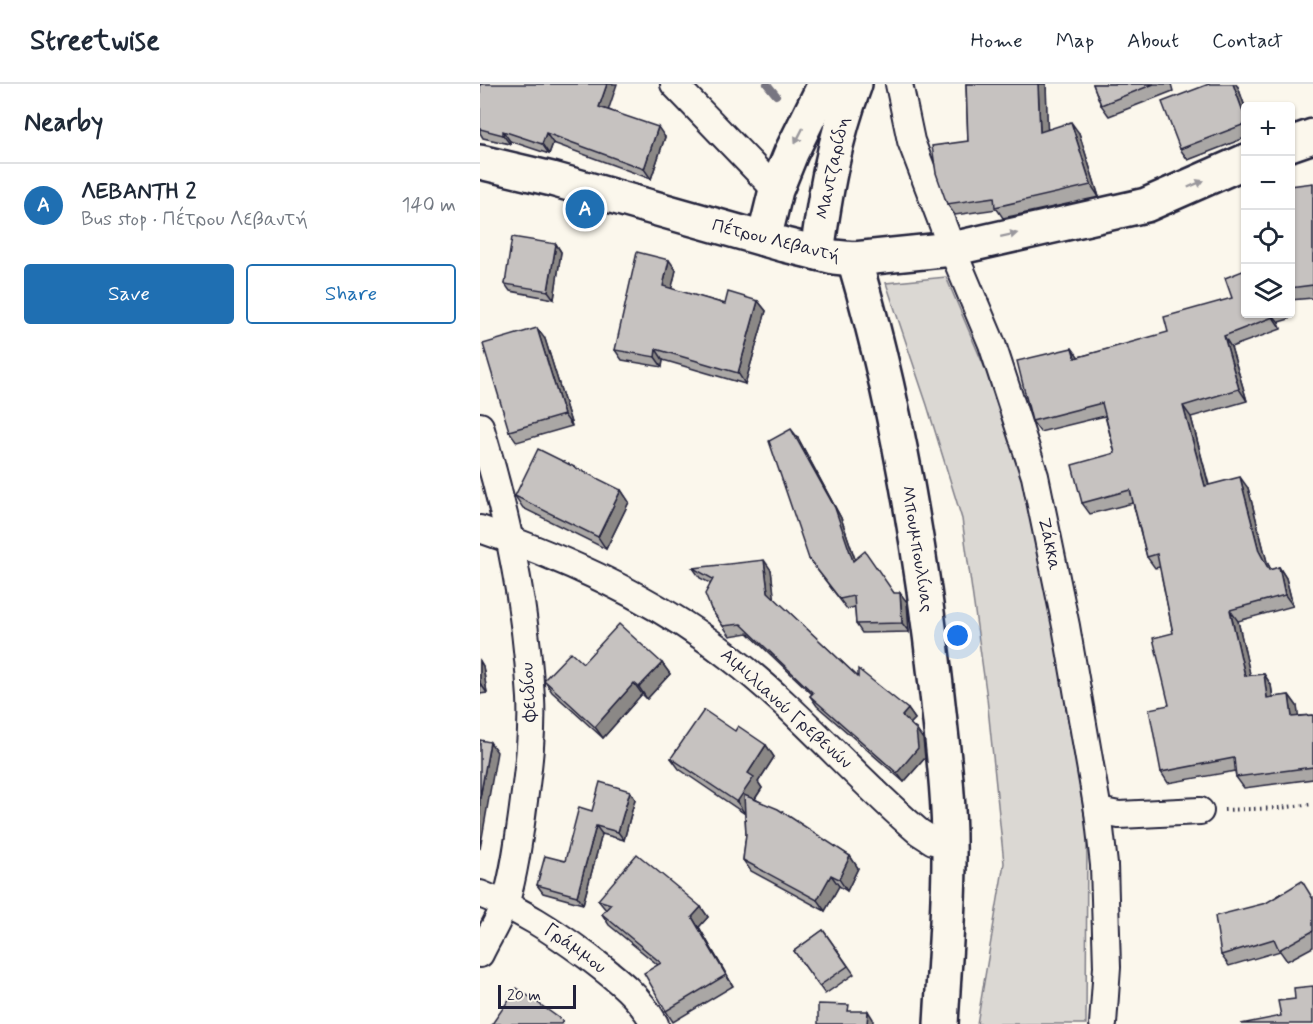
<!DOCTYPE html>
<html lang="en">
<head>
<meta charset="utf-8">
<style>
	body { margin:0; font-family:Mynerve,sans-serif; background:#f6f6f7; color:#1f2937 }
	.controls { position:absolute; right:18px; top:18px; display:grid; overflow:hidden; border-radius:6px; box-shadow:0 2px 4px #0004 }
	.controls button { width:54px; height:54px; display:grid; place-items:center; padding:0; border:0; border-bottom:2px solid #e0e1e3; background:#fff; color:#1f2937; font:30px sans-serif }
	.scale { position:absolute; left:18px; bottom:15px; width:78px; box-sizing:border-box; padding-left:6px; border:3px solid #22223b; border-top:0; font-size:16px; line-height:21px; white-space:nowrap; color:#22223b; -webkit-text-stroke:4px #fbf7ec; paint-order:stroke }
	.you { position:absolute; left:478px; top:552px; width:21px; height:21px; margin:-15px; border:4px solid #fff; border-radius:50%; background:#1a73e8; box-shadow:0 0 0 9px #1a73e833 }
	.badge { display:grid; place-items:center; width:39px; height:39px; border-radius:50%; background:#1f6fb2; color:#fff; font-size:20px; font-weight:700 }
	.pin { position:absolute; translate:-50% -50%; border:3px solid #fff; box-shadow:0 2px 6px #0006 }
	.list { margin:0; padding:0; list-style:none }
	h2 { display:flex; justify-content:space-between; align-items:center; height:78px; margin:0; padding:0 24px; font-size:26px }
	h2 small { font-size:20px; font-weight:400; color:#747a83 }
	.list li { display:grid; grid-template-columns:39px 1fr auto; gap:18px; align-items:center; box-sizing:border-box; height:84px; padding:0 24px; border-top:2px solid #e0e1e3 }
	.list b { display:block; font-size:22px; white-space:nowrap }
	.list p { margin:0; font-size:20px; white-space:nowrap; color:#747a83 }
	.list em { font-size:20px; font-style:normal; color:#747a83 }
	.actions { display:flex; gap:12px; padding:18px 24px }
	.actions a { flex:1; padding:14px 0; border:2px solid #1f6fb2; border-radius:6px; text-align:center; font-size:21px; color:#1f6fb2 }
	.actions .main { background:#1f6fb2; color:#fff }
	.icon { flex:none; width:33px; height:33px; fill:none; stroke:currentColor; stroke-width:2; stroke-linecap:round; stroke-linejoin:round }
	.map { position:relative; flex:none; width:833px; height:940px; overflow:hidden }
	header { display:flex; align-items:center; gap:36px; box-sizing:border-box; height:84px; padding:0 30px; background:#fff; border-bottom:2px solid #e0e1e3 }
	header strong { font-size:28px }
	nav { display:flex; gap:33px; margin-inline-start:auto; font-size:21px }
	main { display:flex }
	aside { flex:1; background:#fff }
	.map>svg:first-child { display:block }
	.green { fill:#dbd8d3; stroke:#7e7d87; stroke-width:1.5 }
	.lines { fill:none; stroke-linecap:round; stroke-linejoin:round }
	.stream { stroke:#787681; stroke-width:8 }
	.street-casing { stroke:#22223b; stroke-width:30 }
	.secondary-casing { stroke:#22223b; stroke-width:38 }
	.path { stroke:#22223b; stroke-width:4; stroke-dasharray:1.5 4.5; stroke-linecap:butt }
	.street { stroke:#fbf7ec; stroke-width:26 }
	.secondary { stroke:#fbf7ec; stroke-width:33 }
	.wall { fill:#aaa7a5; stroke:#22223b; stroke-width:1.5 }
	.shaded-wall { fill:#8b8886; stroke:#22223b; stroke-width:1.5 }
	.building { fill:#c6c2c0; stroke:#22223b; stroke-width:1.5 }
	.oneway { fill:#99979c }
	.labels { text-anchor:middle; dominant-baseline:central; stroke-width:6; stroke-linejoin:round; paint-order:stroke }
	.street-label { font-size:18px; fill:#22223b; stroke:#fbf7ec }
</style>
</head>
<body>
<header>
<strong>Streetwise</strong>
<nav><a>Home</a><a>Map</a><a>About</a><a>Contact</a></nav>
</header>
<main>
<aside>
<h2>Nearby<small></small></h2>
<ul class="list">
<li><span class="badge">A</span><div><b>ΛΕΒΑΝΤΗ 2</b><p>Bus stop · Πέτρου Λεβαντή</p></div><em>140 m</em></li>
</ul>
<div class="actions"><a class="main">Save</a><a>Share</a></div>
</aside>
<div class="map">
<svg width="833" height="940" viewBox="0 0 833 940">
	<rect width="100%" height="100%" fill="#fbf7ec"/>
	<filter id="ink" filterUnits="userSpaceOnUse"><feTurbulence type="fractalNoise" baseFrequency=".0167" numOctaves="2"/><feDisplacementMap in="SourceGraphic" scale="12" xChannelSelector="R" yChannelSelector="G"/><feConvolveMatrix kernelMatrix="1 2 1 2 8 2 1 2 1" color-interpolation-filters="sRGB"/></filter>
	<g filter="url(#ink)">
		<polygon class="green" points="466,193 553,397 607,750 606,940 497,940 524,779 507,614 482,435 447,321 406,199"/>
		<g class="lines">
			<polyline class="stream" points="287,0 296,11"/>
			<g class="street-casing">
				<g id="street">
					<polyline points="194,0 296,106"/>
					<polyline points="419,0 431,57 472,165 512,260 555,392 586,542 618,727 624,781 627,883 623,940"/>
					<path d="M0,342C27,430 46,523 51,614C53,654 47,693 42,732C38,761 34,790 26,817C20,835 8,853 0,870"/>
					<path d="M0,445C87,475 178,516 251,574C319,626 374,693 439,748L453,757L469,760"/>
					<polyline points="618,727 639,731 720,727"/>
					<path d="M0,810C40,825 73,847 107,872C134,893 157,909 175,940"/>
				</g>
			</g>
			<g class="secondary-casing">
				<g id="secondary">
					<polyline points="810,60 833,52"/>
					<polyline points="0,78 72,95 305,161 354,173 374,175 472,165 666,121 766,77"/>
					<polyline points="284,155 296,106 311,69 345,0"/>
					<path d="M337,169C345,111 354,55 375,0"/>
					<path d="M374,175C415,314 440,457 456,601C462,658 470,715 469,773C469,828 464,885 461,940"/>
				</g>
			</g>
			<polyline class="path" points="744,726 799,724 833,720"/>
			<use href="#street" class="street"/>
			<use href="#secondary" class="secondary"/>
		</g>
		<g class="wall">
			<polygon points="0,0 129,26 185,53 171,95 73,59 69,70 30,57 30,60 3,54 0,49"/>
			<polygon points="486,0 566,0 567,45 599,49 619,113 523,134 517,125 475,131 467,120 488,57"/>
			<polygon points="613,0 691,0 693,7 629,32 621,21"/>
			<polygon points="758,3 765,23 765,54 708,76 700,65"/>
			<polygon points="833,99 833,214 810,216 810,171 812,170"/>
			<polygon points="76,160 81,168 74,215 30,207 25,200"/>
			<polygon points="196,186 191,205 245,220 278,217 286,227 265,300 183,276 182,283 142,276 135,266"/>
			<polygon points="765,230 808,230 809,235 799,238 801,245 751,263 767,317 711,333 729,401 768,404 787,478 791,486 799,483 806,494 813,522 758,537 770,591 784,590 791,601 793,613 809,611 817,622 818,632 833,631 833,695 764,704 756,693 755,687 688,699 681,688 689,621 693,549 680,483 675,484 667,473 653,419 610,430 602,419 635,369 625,332 560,348 552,337 599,273"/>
			<polygon points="65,255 92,342 37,358 29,347"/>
			<polygon points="318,354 361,434 375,475 414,509 427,518 429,548 382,549 376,540 375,523 367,525 329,475"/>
			<polygon points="141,406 149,418 126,465 43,424 35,412"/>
			<polygon points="213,484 291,486 294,514 378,593 428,625 435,635 430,640 443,655 445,674 424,698 337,622 330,612 332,610 268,549 250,552 231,525 230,499 220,494"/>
			<polygon points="0,577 3,582 7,609 0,610"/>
			<polygon points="103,579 182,579 190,590 167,615 162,610 123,654 72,608 64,596"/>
			<polygon points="255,647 286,661 294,673 278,698 282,704 275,715 370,772 378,784 367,807 359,802 345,827 271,787 263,776 266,750 265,730 199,685 191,674"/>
			<polygon points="150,707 155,715 144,756 122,750 103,820 63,809 57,801 85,777 112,727"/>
			<polygon points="833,813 833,863 807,877 800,867 749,882 741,871"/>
			<polygon points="118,816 221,823 228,833 219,843 253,902 193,938 186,927 178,881 129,841 122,830 126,826"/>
			<polygon points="343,846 374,890 345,910 314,867"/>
		</g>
		<g class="shaded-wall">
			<polygon points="127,0 137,0 126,33 119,23"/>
			<polygon points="558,0 566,0 568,59 560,48"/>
			<polygon points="753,0 756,0 758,3 765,23 765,33"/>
			<polygon points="591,38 599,49 619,113 611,101"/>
			<polygon points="178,43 185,53 171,95 164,85"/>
			<polygon points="23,47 30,57 30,60 23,51"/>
			<polygon points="66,49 73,59 69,70 62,60"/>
			<polygon points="76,160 81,168 74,215 68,207"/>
			<polygon points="189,176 196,186 190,212 183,202"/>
			<polygon points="278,217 286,227 265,300 258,289"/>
			<polygon points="792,230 799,238 801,245 793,233"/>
			<polygon points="57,244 65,255 92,342 84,331"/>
			<polygon points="744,252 751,263 767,317 759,305"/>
			<polygon points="592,264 600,275 595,274"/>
			<polygon points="176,265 183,276 182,283 175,273"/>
			<polygon points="703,322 711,333 732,414 725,402"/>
			<polygon points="311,345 318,354 361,434 379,487 373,477"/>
			<polygon points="760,393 768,404 787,478 797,497 789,486 779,467"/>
			<polygon points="141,406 149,418 126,465 118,453"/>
			<polygon points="284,476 291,486 295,518 288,508"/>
			<polygon points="799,483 806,494 813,522 805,511"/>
			<polygon points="420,509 427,518 429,548 422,539"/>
			<polygon points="750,526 758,537 773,603 765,592"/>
			<polygon points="0,577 3,582 7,609 0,599"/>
			<polygon points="182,579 190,590 167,615 159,603"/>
			<polygon points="784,590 791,601 794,625 787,614"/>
			<polygon points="154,599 162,610 123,654 115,643"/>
			<polygon points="809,611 817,622 820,644 812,633"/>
			<polygon points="428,625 435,635 428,642 422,632"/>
			<polygon points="436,645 443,655 445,674 424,698 417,689"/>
			<polygon points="10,658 17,668 0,765 0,714"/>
			<polygon points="286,661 294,673 278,698 282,704 265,730 257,718 268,689"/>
			<polygon points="150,707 155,715 144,756 138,748"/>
			<polygon points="116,742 122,750 103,820 97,812"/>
			<polygon points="370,772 378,784 367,807 359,795"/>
			<polygon points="351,791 359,802 345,827 337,816"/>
			<polygon points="221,823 228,833 219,843 253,902 246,891 212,833"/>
			<polygon points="388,927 393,935 393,940 387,940"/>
		</g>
		<g class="building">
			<polygon points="0,0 127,0 119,23 178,43 164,85 66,49 62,60 23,47 23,51 0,45"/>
			<polygon points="486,0 558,0 560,48 591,38 611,101 515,123 514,113 467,120 456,89 452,62 488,57"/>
			<polygon points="613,0 674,0 621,21"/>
			<polygon points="729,0 753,0 765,33 765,40 700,65 682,18"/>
			<polygon points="833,99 833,201 810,204 810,171 812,170 810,161 810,102"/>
			<polygon points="32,153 76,160 68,207 25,200"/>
			<polygon points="157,168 189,176 183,202 245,220 248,208 278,217 258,289 176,265 175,273 135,266"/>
			<polygon points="765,186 765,230 792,230 793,233 744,252 759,305 703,322 725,402 760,393 779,467 789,486 799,483 805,511 750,526 765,592 784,590 787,614 809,611 812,633 833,631 833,683 756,693 754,674 681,688 669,625 689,621 673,554 693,549 677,470 667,473 650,406 602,419 592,381 635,369 622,319 552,337 537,277 592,264 595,274 688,248 684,233 752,214 745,194"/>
			<polygon points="57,244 84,331 29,347 3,260"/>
			<polygon points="311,345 355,424 373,477 385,467 414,509 420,509 422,539 376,540 374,512 360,515 329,475 289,357"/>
			<polygon points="58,365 141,406 118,453 35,412"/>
			<polygon points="284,476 288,508 378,593 378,585 428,625 422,632 436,645 438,664 417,689 330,612 333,609 261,540 243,542 231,525 225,510 233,495 213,484"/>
			<polygon points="139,540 182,579 159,603 154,599 115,643 64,596 91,568 103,579"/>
			<polygon points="224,626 255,647 258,642 286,661 268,689 274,693 257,718 191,674"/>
			<polygon points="0,656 10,658 0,714"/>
			<polygon points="120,698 150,707 138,748 116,742 97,812 57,801 65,772 85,777 99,723 112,727"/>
			<polygon points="264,711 298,725 370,772 359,795 351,791 337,816 263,776 266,750"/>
			<polygon points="157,770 221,823 212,833 246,891 186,927 164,889 181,879 122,830 131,820 118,816"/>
			<polygon points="822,797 833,815 833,847 799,866 794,855 741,871 735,832 786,819"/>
			<polygon points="343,846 368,882 339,902 314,867"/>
			<polygon points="833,902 833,940 761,940 801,932 798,917 815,915 814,904"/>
			<polygon points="37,904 83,937 81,940 12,940"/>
			<polygon points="338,920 369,921 368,927 388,927 387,940 338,940"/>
		</g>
		<defs><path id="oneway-solid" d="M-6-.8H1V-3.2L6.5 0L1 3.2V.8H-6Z" transform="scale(1.5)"/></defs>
		<g class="oneway">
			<use href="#oneway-solid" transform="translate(319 52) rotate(117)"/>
			<use href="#oneway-solid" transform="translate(716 100) rotate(-23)"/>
			<use href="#oneway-solid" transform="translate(529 151) rotate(-12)"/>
		</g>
	</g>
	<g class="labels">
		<g class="street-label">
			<text transform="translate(353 84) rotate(-78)">Μαντζαρίδη</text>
			<text transform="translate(296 157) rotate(14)">Πέτρου Λεβαντή</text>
			<text transform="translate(569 460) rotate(78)">Ζάκκα</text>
			<text transform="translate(437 465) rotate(81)">Μπουμπουλίνας</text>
			<text transform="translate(49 608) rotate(-93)">Φειδίου</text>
			<text transform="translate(306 625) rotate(42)">Αιμιλιανού Γρεβενών</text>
			<text transform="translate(95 865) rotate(36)">Γράμμου</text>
		</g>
	</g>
</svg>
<div class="controls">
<button>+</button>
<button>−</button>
<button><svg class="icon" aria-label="locate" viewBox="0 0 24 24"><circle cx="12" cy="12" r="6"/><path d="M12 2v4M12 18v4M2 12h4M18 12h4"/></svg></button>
<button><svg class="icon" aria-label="layers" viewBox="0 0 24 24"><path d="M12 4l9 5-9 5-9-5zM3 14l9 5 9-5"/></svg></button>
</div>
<div class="scale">20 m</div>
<div class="you"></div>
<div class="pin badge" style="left:105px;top:125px">A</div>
</div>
</main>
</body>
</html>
